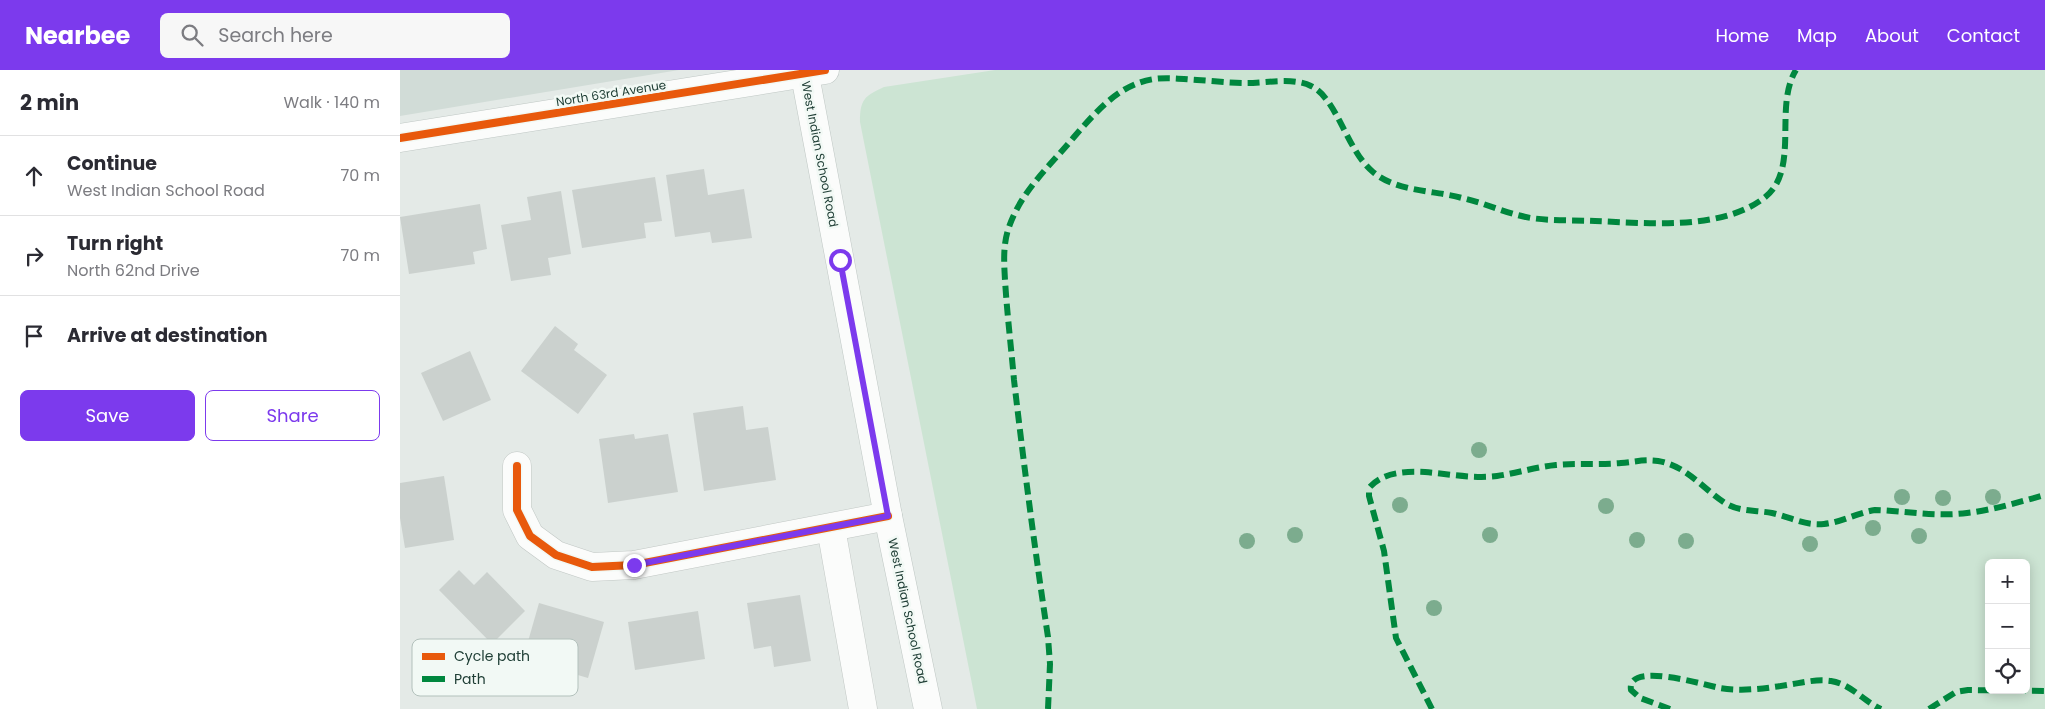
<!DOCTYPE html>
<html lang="en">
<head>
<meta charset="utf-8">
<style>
	body { margin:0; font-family:Poppins,sans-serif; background:#f7f7f7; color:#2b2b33 }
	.controls { position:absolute; right:15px; bottom:15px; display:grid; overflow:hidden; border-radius:8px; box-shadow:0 2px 12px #0003 }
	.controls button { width:45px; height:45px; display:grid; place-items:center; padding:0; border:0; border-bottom:1px solid #e1e1e2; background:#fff; color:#2b2b33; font:25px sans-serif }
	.stop { position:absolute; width:15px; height:15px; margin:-11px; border:4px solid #7c3aed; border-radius:50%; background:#fff }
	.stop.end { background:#7c3aed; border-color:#fff; box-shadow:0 1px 5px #0008 }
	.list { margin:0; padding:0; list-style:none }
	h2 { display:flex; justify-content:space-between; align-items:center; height:65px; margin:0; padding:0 20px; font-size:21px }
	h2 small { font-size:16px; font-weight:400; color:#7c7c81 }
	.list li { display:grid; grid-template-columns:32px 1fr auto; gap:15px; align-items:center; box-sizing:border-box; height:80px; padding:0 20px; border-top:1px solid #e1e1e2 }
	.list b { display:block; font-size:19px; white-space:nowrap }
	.list p { margin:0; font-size:16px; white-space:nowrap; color:#7c7c81 }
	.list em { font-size:16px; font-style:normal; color:#7c7c81 }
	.actions { display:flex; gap:10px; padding:15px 20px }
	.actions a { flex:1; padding:11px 0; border:1px solid #7c3aed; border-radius:8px; text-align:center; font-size:18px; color:#7c3aed }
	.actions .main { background:#7c3aed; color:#fff }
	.icon { flex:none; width:28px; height:28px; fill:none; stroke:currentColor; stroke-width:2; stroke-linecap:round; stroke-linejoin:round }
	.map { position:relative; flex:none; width:1645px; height:639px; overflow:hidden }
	header { display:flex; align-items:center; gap:30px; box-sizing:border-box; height:70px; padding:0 25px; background:#7c3aed; color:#fff }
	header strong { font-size:24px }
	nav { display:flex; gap:28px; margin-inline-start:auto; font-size:18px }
	.search { width:350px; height:45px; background:#f7f7f7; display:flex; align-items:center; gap:12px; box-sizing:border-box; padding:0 18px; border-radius:8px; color:#7c7c81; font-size:19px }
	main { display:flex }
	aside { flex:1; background:#fff }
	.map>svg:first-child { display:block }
	.built { fill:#d1dcd7 }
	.green { fill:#cce4d3; fill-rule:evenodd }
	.building { fill:#cbd1ce }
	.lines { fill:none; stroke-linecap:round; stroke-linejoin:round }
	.street-casing { stroke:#c1c7c4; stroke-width:29 }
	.secondary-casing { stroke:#bfc7c4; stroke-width:29 }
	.street { stroke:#fbfcfb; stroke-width:28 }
	.secondary { stroke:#fbfcfb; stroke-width:28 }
	.quiet { stroke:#00873e; stroke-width:6; stroke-dasharray:12 6; stroke-linecap:butt }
	.cycleway-casing { stroke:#f2f9f5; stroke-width:11 }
	.cycleway { stroke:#e8590c; stroke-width:8 }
	.tree { fill:#7cac8e }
	.route { stroke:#7c3aed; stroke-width:6 }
	.labels { text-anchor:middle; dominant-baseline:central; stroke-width:5; stroke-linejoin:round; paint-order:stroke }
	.street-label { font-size:12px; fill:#203f36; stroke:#f2f9f5 }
	.key { fill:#f2f9f5; stroke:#b3c1bc; stroke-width:1 }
	.key-label { font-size:14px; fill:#203f36 }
</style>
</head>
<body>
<header>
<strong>Nearbee</strong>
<div class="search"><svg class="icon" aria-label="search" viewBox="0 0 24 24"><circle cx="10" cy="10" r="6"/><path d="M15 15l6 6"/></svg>Search here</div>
<nav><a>Home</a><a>Map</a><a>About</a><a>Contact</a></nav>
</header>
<main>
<aside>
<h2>2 min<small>Walk · 140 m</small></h2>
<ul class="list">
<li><svg class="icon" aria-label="ahead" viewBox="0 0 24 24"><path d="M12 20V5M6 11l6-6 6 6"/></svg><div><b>Continue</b><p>West Indian School Road</p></div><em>70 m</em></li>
<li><svg class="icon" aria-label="right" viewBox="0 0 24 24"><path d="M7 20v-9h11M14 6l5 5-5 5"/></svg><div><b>Turn right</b><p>North 62nd Drive</p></div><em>70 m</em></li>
<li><svg class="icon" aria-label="arrive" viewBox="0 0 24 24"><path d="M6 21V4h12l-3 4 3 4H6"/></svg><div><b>Arrive at destination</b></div></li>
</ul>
<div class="actions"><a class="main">Save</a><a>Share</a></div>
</aside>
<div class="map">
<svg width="1645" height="639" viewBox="0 0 1645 639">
	<rect width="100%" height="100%" fill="#e4eae7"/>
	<polygon class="built" points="0,0 279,0 0,46"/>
	<path class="green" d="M595,0H1645V639H577L460,52C460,30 464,26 484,17ZM1589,493H1626V620H1589Z"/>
	<g class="building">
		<polygon points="304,99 308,125 344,119 352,168 312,173 310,162 275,167 266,105"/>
		<polygon points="255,107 262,151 244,153 246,168 182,178 172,120"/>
		<polygon points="161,121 171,184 148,188 151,205 111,211 101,155 131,150 127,127"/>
		<polygon points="80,134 87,179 73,182 75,194 9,204 0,147"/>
		<polygon points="155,256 178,274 174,280 207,305 178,344 121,301"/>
		<polygon points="70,281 91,330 43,351 21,303"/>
		<polygon points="343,336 346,360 368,357 376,410 304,421 293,343"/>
		<polygon points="234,364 235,369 268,364 278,422 208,433 199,369"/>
		<polygon points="44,406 54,470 5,478 0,448 0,413"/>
		<polygon points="59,500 74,515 87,502 125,541 92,574 39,520"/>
		<polygon points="400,525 411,591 374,597 371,576 354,579 347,533"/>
		<polygon points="139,533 204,552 188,608 123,589"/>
		<polygon points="298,541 305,589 235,600 228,552"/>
	</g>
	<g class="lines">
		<g class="street-casing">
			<g id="street">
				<polyline points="117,396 117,440 130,466 156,485 192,497 234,495 488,446"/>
				<polyline points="431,458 463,639"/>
			</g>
		</g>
		<g class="secondary-casing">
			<g id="secondary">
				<polyline points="404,0 488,446 528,639"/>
				<polyline points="0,68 425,0"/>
			</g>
		</g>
		<use href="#street" class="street"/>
		<use href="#secondary" class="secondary"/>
		<g class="quiet">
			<path d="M648,639L650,594L648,567C635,481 624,396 614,310C611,276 607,243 605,210C604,193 603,176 608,160C620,122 649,97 674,67C696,42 719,14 754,9C768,7 782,9 797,10C813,11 830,13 847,13C867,13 893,7 911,16C937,28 947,81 973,102C997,122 1033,120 1062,128C1085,133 1107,144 1131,148C1152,151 1174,150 1195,151C1246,153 1321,161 1364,128C1401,100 1373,37 1396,0"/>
			<path d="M1032,639L996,568L984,481L969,426V418C982,402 1006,401 1025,402C1049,404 1074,409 1097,406C1117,403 1136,397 1156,395C1178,393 1199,395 1221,393C1234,392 1245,389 1258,391C1287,396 1302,418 1325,433C1339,442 1356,440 1372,443C1390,447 1405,456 1424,454C1442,452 1457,443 1475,440C1505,441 1536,447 1567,443C1593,440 1619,432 1645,425"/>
			<path d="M1270,639L1240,628L1231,620C1226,591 1305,615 1320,618C1344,622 1369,618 1393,614C1405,612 1418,609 1431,611C1451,614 1463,631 1481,639"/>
			<polyline points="1529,639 1556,622 1568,620 1645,621"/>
		</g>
		<g class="cycleway-casing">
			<g id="cycleway">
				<polyline points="0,68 425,0"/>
				<polyline points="117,396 117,440 130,466 156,485 192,497 234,495 488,446"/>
			</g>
		</g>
		<use href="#cycleway" class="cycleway"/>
	</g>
	<g class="tree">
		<circle cx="1079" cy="380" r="8"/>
		<circle cx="1502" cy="427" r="8"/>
		<circle cx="1593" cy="427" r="8"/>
		<circle cx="1543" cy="428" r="8"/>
		<circle cx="1000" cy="435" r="8"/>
		<circle cx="1206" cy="436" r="8"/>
		<circle cx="1473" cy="458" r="8"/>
		<circle cx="895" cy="465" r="8"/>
		<circle cx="1090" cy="465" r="8"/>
		<circle cx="1519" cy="466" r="8"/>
		<circle cx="1237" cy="470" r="8"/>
		<circle cx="847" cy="471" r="8"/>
		<circle cx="1286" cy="471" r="8"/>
		<circle cx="1410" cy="474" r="8"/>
		<circle cx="1034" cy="538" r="8"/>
	</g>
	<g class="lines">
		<polyline class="route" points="234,495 488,446 440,190"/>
	</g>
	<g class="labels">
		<g class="street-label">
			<text transform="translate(211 23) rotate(-9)">North 63rd Avenue</text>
			<text transform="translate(420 84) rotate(79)">West Indian School Road</text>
			<text transform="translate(508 541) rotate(78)">West Indian School Road</text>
		</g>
	</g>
	<rect x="12" y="569" width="166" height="57" rx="8" class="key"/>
	<rect x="22" y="583" width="23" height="7" fill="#e8590c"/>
	<rect x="22" y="606" width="23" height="6" fill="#00873e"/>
	<g class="key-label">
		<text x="54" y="591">Cycle path</text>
		<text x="54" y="614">Path</text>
	</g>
</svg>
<div class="controls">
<button>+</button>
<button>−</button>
<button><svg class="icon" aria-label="locate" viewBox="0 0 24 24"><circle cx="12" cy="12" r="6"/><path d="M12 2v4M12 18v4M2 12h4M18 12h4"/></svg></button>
</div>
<div class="stop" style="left:440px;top:190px"></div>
<div class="stop end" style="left:234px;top:495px"></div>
</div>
</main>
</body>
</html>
